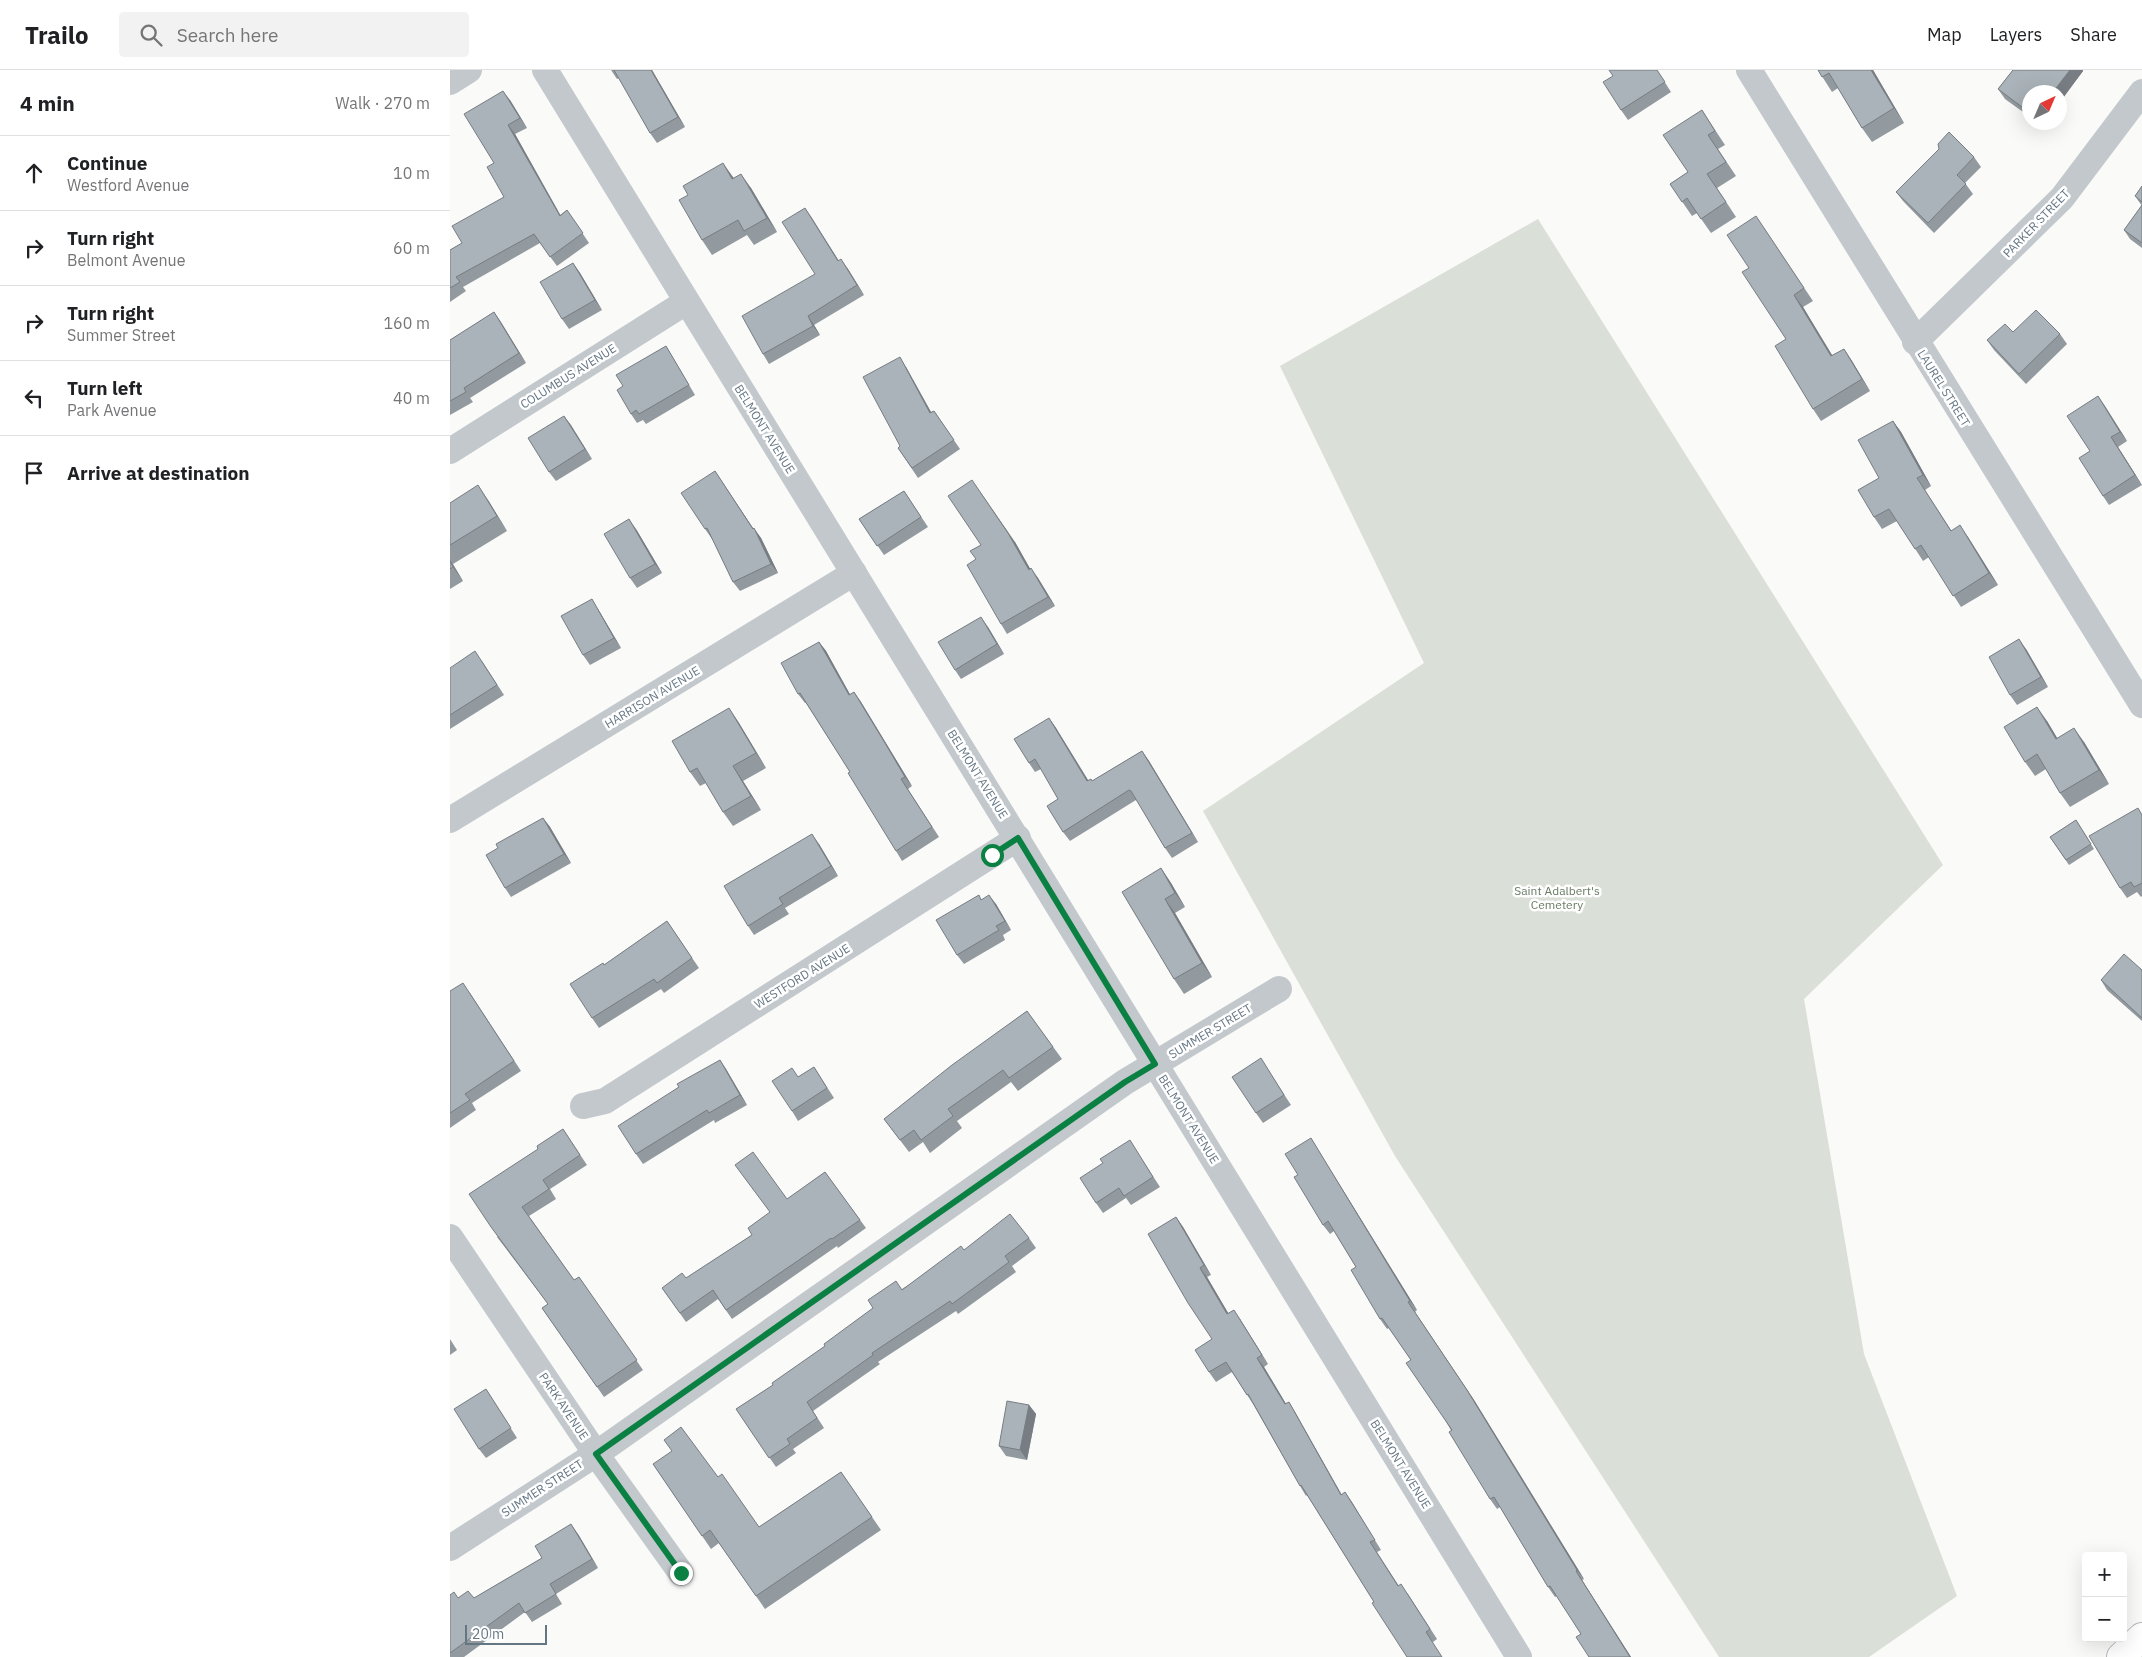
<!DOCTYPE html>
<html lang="en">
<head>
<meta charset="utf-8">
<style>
	body { margin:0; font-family:"IBM Plex Sans",sans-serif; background:#f2f2f2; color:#202124 }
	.controls { position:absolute; right:15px; bottom:15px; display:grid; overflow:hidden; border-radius:5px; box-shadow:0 5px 20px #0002 }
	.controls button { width:45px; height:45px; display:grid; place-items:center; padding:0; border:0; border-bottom:1px solid #e0e0e0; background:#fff; color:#202124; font:25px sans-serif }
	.compass { position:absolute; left:1572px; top:15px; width:45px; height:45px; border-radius:50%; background:#fff; box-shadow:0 5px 20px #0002; rotate:44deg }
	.scale { position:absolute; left:15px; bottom:12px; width:82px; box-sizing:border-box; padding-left:5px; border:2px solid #657683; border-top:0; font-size:14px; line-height:18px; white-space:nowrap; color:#657683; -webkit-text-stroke:4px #fff; paint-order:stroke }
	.stop { position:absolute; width:15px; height:15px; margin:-11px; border:4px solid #0b8043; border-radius:50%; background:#fff }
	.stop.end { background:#0b8043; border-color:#fff; box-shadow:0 1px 5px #0008 }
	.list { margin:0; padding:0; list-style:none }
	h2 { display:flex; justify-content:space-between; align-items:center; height:65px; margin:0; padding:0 20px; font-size:21px }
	h2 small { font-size:16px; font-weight:400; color:#757577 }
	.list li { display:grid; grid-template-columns:32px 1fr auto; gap:15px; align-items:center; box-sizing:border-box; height:75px; padding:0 20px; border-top:1px solid #e0e0e0 }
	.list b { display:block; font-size:19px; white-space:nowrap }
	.list p { margin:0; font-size:16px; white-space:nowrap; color:#757577 }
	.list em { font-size:16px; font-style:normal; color:#757577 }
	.icon { flex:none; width:28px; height:28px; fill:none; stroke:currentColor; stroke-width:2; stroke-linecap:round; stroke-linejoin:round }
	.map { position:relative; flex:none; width:1692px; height:1587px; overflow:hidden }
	header { display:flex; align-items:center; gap:30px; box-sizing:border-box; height:70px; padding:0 25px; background:#fff; border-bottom:1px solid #e0e0e0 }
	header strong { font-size:24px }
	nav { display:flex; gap:28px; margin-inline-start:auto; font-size:18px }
	.search { width:350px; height:45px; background:#f2f2f2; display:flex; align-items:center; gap:12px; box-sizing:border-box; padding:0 18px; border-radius:5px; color:#757577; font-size:19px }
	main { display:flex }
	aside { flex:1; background:#fff }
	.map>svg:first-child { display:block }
	.green { fill:#dadfd7 }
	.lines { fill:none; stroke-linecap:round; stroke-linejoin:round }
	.motorway-casing { stroke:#b4b9bd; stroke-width:30 }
	.minor { stroke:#c3c8cc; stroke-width:26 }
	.motorway { stroke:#fff; stroke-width:28 }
	.wall { fill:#929a9f }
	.shaded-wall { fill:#777d82 }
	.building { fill:#aab3b9; stroke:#777d82 }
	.route { stroke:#0b8043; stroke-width:6 }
	.labels { text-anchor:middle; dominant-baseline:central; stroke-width:5; stroke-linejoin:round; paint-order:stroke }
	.street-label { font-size:12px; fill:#657683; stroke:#fff }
	.park-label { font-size:12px; fill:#687a64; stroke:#fff }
</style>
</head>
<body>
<header>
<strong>Trailo</strong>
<div class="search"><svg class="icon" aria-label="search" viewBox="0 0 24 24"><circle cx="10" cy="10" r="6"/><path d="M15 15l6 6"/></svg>Search here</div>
<nav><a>Map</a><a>Layers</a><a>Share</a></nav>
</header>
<main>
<aside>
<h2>4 min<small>Walk · 270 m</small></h2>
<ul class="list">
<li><svg class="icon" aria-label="ahead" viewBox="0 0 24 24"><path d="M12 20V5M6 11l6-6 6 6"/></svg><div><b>Continue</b><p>Westford Avenue</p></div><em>10 m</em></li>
<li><svg class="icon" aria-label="right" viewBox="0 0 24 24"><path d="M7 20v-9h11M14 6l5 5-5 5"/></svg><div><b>Turn right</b><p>Belmont Avenue</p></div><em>60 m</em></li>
<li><svg class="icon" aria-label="right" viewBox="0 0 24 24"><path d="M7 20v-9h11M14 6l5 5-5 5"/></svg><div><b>Turn right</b><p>Summer Street</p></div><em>160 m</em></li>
<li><svg class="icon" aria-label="left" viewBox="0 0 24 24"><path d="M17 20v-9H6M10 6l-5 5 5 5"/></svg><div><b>Turn left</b><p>Park Avenue</p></div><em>40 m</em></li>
<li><svg class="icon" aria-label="arrive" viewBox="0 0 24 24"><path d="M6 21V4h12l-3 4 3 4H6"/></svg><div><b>Arrive at destination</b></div></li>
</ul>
</aside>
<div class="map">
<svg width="1692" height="1587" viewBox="0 0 1692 1587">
	<rect width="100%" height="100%" fill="#fafaf8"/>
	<polygon class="green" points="1088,149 1493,795 1354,929 1414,1284 1507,1526 1419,1587 1269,1587 945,1086 753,741 974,593 830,296"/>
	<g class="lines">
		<g class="motorway-casing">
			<polyline id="motorway" points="1671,1587 1692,1567"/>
		</g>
		<g class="minor">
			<polyline points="95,0 1069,1587"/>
			<polyline points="1299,0 1692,635"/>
			<polyline points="0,12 19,0"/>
			<polyline points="1465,272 1612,128 1692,22"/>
			<polyline points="0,381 236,232"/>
			<polyline points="0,750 404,503"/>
			<polyline points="133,1036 155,1031 568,768"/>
			<polyline points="0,1167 146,1384 231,1503"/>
			<polyline points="0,1478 146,1384 675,1012 829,919"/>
		</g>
		<use href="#motorway" class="motorway"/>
	</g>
	<g class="wall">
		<polygon points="161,0 202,0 235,57 207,73 200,63 169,8 167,9"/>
		<polygon points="1207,0 1221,22 1178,50 1171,40 1163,6"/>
		<polygon points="1368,0 1423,0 1454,53 1422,72 1412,58 1388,18 1382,22"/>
		<polygon points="1563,0 1633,0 1633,1 1610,32 1610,22 1580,22 1580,47 1555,29 1548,19"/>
		<polygon points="60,30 77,58 65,64 110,145 117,140 139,173 107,196 90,173 13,217 16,221 0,232 0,180 12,173 54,127 44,93"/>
		<polygon points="1252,40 1275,75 1268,79 1286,106 1267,118 1286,147 1261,163 1247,143 1242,146 1220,114 1238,102"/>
		<polygon points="1524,87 1531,97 1515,113 1523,124 1484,163 1453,131 1446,122"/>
		<polygon points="283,108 301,118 327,162 304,175 297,165 262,185 252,170"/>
		<polygon points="1692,116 1692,178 1680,169 1674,160 1692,136 1685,126"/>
		<polygon points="355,138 389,191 398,199 414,225 364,255 370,265 319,294 313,284 365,204"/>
		<polygon points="1314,158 1363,231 1353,237 1382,286 1394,279 1402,291 1420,321 1371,351 1363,339 1336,269 1299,198"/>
		<polygon points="123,193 130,203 152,240 119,259 112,249"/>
		<polygon points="44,242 76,293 20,328 23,332 0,345 0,270"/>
		<polygon points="1563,262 1610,264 1617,274 1576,314 1544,280 1537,270"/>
		<polygon points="216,276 222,286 245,325 196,354 193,350 187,353 181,344 173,316"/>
		<polygon points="456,297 481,342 484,341 510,379 468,408 448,378 450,376"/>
		<polygon points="1648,326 1677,371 1668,377 1692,415 1659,435 1653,426 1640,381"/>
		<polygon points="114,346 142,389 106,411 99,402"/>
		<polygon points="1443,351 1451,362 1481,416 1475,420 1501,460 1518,467 1548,515 1511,537 1479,487 1473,491 1447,451 1432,459 1424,447"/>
		<polygon points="265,401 303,458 311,468 328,503 290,521 283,512 262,468 262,469 255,459"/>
		<polygon points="454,421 478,457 434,485 409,449"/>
		<polygon points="38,430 57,461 3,494 13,511 0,519 0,433"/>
		<polygon points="186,459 212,503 187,518 180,508"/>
		<polygon points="565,472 580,499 588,508 605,536 557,564 551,554"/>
		<polygon points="148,539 171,578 140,595 133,585"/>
		<polygon points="538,557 554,584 511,609 505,600"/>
		<polygon points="369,572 376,581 400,625 404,622 411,632 462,716 458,719 489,767 452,791 446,781 400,702 356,633 355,633 348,624"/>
		<polygon points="1576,579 1598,617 1567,635 1560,625"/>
		<polygon points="32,591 54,625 0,659 0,598"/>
		<polygon points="279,638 289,653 316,698 293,711 311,740 283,756 273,742 256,713 250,716 240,702"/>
		<polygon points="599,648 606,658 638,710 642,711 692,681 699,691 748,772 722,788 715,778 687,730 686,730 620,771 613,762 608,729 591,699 585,702 579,693"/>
		<polygon points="1597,651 1607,668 1634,672 1659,714 1620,737 1610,723 1596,699 1585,706 1575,692"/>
		<polygon points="1692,744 1692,826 1691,827 1687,822 1677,828 1670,818"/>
		<polygon points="93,748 100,757 121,793 61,827 55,818 48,778"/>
		<polygon points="1626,750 1644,779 1619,795 1600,767"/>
		<polygon points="369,774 388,806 335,838 339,844 304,865 298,856"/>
		<polygon points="711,798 721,813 735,837 725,843 762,907 734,924 724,909"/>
		<polygon points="531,829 546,834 561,860 553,865 555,870 514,894 507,885"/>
		<polygon points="217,851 249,898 214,923 211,919 149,958 142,948 154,895"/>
		<polygon points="1692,900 1692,951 1657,920 1651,910"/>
		<polygon points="0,921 20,923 71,1001 22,1033 26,1040 0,1058"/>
		<polygon points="577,941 612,989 568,1021 561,1012 507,1051 512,1058 480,1083 473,1072 459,1082 434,1049"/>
		<polygon points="270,990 276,999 297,1035 265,1053 264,1050 193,1094 186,1084 229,1017"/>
		<polygon points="364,997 384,1028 348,1051 342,1041 348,1007"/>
		<polygon points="817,998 841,1035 813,1053 806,1043"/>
		<polygon points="113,1059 137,1095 100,1119 106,1129 79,1146 124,1210 129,1207 193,1300 154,1327 92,1238 98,1234 47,1167 88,1079"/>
		<polygon points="861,1068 867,1078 967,1240 965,1242 1024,1330 1134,1509 1132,1510 1181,1587 1139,1587 1131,1564 1107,1526 1105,1527 1098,1517 1050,1437 1047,1439 1040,1429 961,1290 939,1258 937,1259 930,1249 906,1197 884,1161 880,1164 873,1155 848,1105"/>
		<polygon points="686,1080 710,1117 681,1135 676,1128 653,1143 646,1133"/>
		<polygon points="375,1102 416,1158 388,1178 387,1176 282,1249 268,1229 236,1252 212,1218 236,1208 302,1165 320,1142"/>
		<polygon points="726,1147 733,1157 761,1205 757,1207 778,1243 790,1249 818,1294 814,1297 836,1334 839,1332 845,1342 892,1425 895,1422 931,1480 927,1482 949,1516 958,1524 987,1569 983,1572 924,1532 857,1425 856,1426 850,1416 803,1334 782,1302 766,1312 759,1302 762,1269"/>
		<polygon points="579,1168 586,1178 562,1196 566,1202 508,1244 506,1241 428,1292 430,1294 363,1341 374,1358 343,1379 346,1383 326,1397 286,1339 323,1315 452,1219 514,1180"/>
		<polygon points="0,1269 7,1280 0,1285"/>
		<polygon points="36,1319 67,1368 36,1388 29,1379"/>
		<polygon points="579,1335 586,1344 577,1390 556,1386 549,1376"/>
		<polygon points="203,1394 268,1407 309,1457 391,1402 431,1460 315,1539 269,1473 261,1479"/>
		<polygon points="128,1464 148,1498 106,1524 112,1534 82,1552 75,1542 14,1587 0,1587 0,1525 8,1528 24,1528 92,1488"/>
	</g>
	<g class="shaded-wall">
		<polygon points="201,0 202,0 235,57 228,47"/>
		<polygon points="1421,0 1423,0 1454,53 1444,38"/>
		<polygon points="1620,0 1633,0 1633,1 1610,32 1610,22 1603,22"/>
		<polygon points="53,21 60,30 77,58 70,48"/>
		<polygon points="1589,52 1594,52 1591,56"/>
		<polygon points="58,55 65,64 116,155 110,146"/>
		<polygon points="273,93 283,107 292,123 282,109"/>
		<polygon points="291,104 301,118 327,162 317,148"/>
		<polygon points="355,138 362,148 395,201 388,191"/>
		<polygon points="391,189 398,199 414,225 407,215"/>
		<polygon points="123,193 130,203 152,240 145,230"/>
		<polygon points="1344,225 1353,237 1390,298 1381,286"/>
		<polygon points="44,242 51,252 76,293 69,283"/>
		<polygon points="358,246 364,255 370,265 363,256"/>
		<polygon points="1394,279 1402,291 1420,321 1412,309"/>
		<polygon points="450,287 456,297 487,353 480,343"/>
		<polygon points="1648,326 1655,336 1677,371 1670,362"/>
		<polygon points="114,346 121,355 142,389 135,379"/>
		<polygon points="1443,351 1451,362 1481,416 1473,405"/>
		<polygon points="1661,367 1668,377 1692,415 1685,405"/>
		<polygon points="265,401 308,466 304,458 311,468 328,503 321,494"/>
		<polygon points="28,415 38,430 57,461 47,446"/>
		<polygon points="529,420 565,472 586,509 579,500"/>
		<polygon points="179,449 186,459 212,503 205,494"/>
		<polygon points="1510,455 1518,467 1548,515 1539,503"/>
		<polygon points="0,490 13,511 3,497 0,491"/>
		<polygon points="581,498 588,508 605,536 598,527"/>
		<polygon points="142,529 148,539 171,578 164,568"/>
		<polygon points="531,547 538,557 554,584 547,574"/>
		<polygon points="1569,569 1576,579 1598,617 1591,607"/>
		<polygon points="369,572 376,581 406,635 399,625"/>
		<polygon points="404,622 411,632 462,716 455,707"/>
		<polygon points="1587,637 1597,651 1616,683 1606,669"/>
		<polygon points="279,638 289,653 316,698 306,683"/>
		<polygon points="599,648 606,658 644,720 637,711"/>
		<polygon points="1624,658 1634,672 1659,714 1649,700"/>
		<polygon points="692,681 699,691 748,772 742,763"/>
		<polygon points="283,696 293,711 311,740 301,726"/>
		<polygon points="93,748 100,757 121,793 114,784"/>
		<polygon points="362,764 369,774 388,806 381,796"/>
		<polygon points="711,798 721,813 735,837 725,823"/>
		<polygon points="539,825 546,834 561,860 555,851"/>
		<polygon points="715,829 725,843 762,907 752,893"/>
		<polygon points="270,990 276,999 297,1035 290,1025"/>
		<polygon points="861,1068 867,1078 967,1240 960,1231"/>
		<polygon points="726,1147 733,1157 761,1205 754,1195"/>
		<polygon points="750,1198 757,1207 784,1253 777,1244"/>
		<polygon points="958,1232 1024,1330 1134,1509 1127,1500"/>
		<polygon points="784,1240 790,1249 818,1294 812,1285"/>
		<polygon points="807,1288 814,1297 842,1344 835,1334"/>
		<polygon points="839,1332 845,1342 897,1435 891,1425"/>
		<polygon points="579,1335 586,1344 577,1390 570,1380"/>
		<polygon points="895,1422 902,1432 931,1480 925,1470"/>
		<polygon points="121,1454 128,1464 148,1498 142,1489"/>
		<polygon points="1126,1501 1132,1510 1181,1587 1180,1587"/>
	</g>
	<g class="building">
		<polygon points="164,0 201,0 228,47 200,63"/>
		<polygon points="1159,0 1207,0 1215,12 1171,40 1153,12 1163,6"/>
		<polygon points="1368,0 1421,0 1444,38 1412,58 1379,3 1372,7"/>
		<polygon points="1563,0 1620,0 1603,22 1580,22 1580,43 1548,19"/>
		<polygon points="53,21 70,48 58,55 110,146 117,140 133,163 100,187 84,164 6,207 10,212 0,218 0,180 12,173 2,156 54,127 37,97 44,93 14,44"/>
		<polygon points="1252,40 1265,61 1258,65 1276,92 1257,104 1276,132 1251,149 1237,128 1232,132 1220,114 1238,102 1213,65"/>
		<polygon points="1499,62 1524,87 1507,105 1516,114 1478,153 1446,122 1489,79 1488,74"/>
		<polygon points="273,93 282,109 291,104 317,148 294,161 288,150 252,170 229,130 238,125 233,116"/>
		<polygon points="1692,116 1692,132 1685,126"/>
		<polygon points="1692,135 1692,173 1674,160"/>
		<polygon points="355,138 388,191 391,189 407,215 358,246 363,256 313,284 292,246 365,204 332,152"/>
		<polygon points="1306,146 1354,218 1344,225 1381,286 1394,279 1412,309 1363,339 1325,276 1336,269 1292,202 1299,198 1277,165"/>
		<polygon points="123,193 145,230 112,249 90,212"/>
		<polygon points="1586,240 1610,264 1569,304 1537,270 1555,254 1563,262"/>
		<polygon points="44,242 69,283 14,318 16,322 0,331 0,270"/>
		<polygon points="216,276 239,315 189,344 186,340 181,344 167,320 173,316 166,305"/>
		<polygon points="450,287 480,343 484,341 504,370 462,398 448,378 450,376 413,307"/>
		<polygon points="1648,326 1670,362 1661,367 1685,405 1653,426 1629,388 1640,381 1617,346"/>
		<polygon points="114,346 135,379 99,402 78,368"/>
		<polygon points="1443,351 1473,405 1467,408 1501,461 1510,455 1539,503 1503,526 1471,475 1465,479 1439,439 1424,447 1408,420 1429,408 1408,370"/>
		<polygon points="265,401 303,459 304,458 321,494 283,512 257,458 255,459 231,423"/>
		<polygon points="522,410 558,463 579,500 581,498 598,527 551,554 517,495 526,489 520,481 531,475 498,426"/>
		<polygon points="28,415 47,446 0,475 0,433"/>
		<polygon points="454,421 471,447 427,476 409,449"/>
		<polygon points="179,449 205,494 180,508 154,464"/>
		<polygon points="0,491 3,497 0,499"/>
		<polygon points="142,529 164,568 133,585 111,546"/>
		<polygon points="531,547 547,574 505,600 488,572"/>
		<polygon points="1569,569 1591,607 1560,625 1539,587"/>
		<polygon points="369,572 399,625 404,622 435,673 455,707 451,709 482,757 446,781 398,703 400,702 350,623 348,624 331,593"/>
		<polygon points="25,581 47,615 0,645 0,598"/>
		<polygon points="1587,637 1606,669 1624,658 1649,700 1610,723 1587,684 1575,692 1554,657"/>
		<polygon points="279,638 306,683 283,696 301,726 273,742 247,698 240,702 222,671"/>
		<polygon points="599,648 637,711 641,709 642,711 692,681 742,763 715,778 681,721 679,720 613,762 597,736 608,729 585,689 579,693 564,669"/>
		<polygon points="1688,738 1692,745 1692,813 1684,817 1681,812 1670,818 1639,766"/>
		<polygon points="93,748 114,784 55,818 36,785 48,778 46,774"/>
		<polygon points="1626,750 1641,774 1616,790 1600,767"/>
		<polygon points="362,764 381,796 329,828 333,834 298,856 274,816"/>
		<polygon points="711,798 725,823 715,829 752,893 724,909 672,822"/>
		<polygon points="529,825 531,830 539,825 555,851 546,856 549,860 507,885 486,850"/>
		<polygon points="217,851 242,888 207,913 204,909 142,948 120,914 153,893 154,895"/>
		<polygon points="1674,884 1692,900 1692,948 1651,910"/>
		<polygon points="13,913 64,991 15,1024 20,1030 0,1043 0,921"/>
		<polygon points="577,941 603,977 559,1008 553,1000 498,1039 503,1046 471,1070 464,1060 450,1070 434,1049 502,995"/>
		<polygon points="811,988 834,1025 806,1043 782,1007"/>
		<polygon points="270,990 290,1025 259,1043 257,1040 186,1084 168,1056 229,1017 227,1014"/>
		<polygon points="364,997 377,1018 342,1041 322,1011 342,998 348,1007"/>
		<polygon points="113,1059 130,1085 93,1110 99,1119 72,1137 124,1210 129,1207 187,1290 147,1317 92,1238 98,1234 41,1157 19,1124 88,1079 87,1076"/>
		<polygon points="861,1068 960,1231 958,1232 1017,1320 1127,1500 1126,1501 1180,1587 1139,1587 1126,1567 1131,1564 1100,1516 1098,1517 1044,1427 1040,1429 999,1362 1002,1360 956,1293 961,1290 932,1248 930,1249 901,1200 906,1197 878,1151 873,1155 844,1107 848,1105 835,1084"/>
		<polygon points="680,1070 703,1107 674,1126 669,1118 646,1133 630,1108 653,1093 650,1089"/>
		<polygon points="303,1082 337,1129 375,1102 410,1150 382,1169 381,1168 276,1240 263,1220 230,1243 212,1218 232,1203 236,1208 302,1165 298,1158 320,1142 285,1095"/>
		<polygon points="560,1144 579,1168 555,1186 559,1192 502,1234 500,1231 422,1283 423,1285 357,1332 367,1348 337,1369 340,1374 319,1388 286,1339 323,1315 322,1313 375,1276 374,1274 423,1238 418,1230 446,1211 452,1220 511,1176 514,1180"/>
		<polygon points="726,1147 754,1195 750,1198 777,1244 784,1240 812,1285 807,1288 835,1334 839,1332 891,1425 895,1422 925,1470 920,1472 948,1516 951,1514 980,1559 976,1562 992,1587 957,1587 922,1533 924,1532 851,1415 850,1416 798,1324 797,1325 776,1292 759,1302 745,1280 762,1269 738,1233 698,1164"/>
		<polygon points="36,1319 61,1358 29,1379 4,1339"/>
		<polygon points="557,1331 579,1335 570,1380 549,1376"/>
		<polygon points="231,1357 268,1407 272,1404 309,1457 391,1402 422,1447 306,1526 260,1460 252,1466 203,1394 222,1381 214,1370"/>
		<polygon points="121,1454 142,1489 100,1514 106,1524 75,1543 69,1533 0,1583 0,1525 4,1522 8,1528 18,1521 24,1528 92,1488 85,1476"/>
	</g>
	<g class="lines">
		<polyline class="route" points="231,1503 146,1384 675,1012 705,994 568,768 542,785"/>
	</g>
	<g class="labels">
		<g class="street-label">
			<text transform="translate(1586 153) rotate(-46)">PARKER STREET</text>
			<text transform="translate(118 306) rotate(-32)">COLUMBUS AVENUE</text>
			<text transform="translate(1494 318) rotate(58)">LAUREL STREET</text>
			<text transform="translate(315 359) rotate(58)">BELMONT AVENUE</text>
			<text transform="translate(202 627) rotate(-31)">HARRISON AVENUE</text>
			<text transform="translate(528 704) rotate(58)">BELMONT AVENUE</text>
			<text transform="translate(352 906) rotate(-32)">WESTFORD AVENUE</text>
			<text transform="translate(760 961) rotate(-31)">SUMMER STREET</text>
			<text transform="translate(739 1049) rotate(58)">BELMONT AVENUE</text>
			<text transform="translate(114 1336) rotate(56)">PARK AVENUE</text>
			<text transform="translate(951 1394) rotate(58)">BELMONT AVENUE</text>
			<text transform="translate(92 1418) rotate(-33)">SUMMER STREET</text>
		</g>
		<g class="park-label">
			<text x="1107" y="820">Saint Adalbert's<tspan x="1107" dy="14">Cemetery</tspan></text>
		</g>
	</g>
</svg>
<div class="controls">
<button>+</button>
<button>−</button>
</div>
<svg class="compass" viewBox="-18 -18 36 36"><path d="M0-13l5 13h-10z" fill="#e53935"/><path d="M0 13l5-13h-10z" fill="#757577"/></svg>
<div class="scale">20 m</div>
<div class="stop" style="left:542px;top:785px"></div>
<div class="stop end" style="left:231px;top:1503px"></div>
</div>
</main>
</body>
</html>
